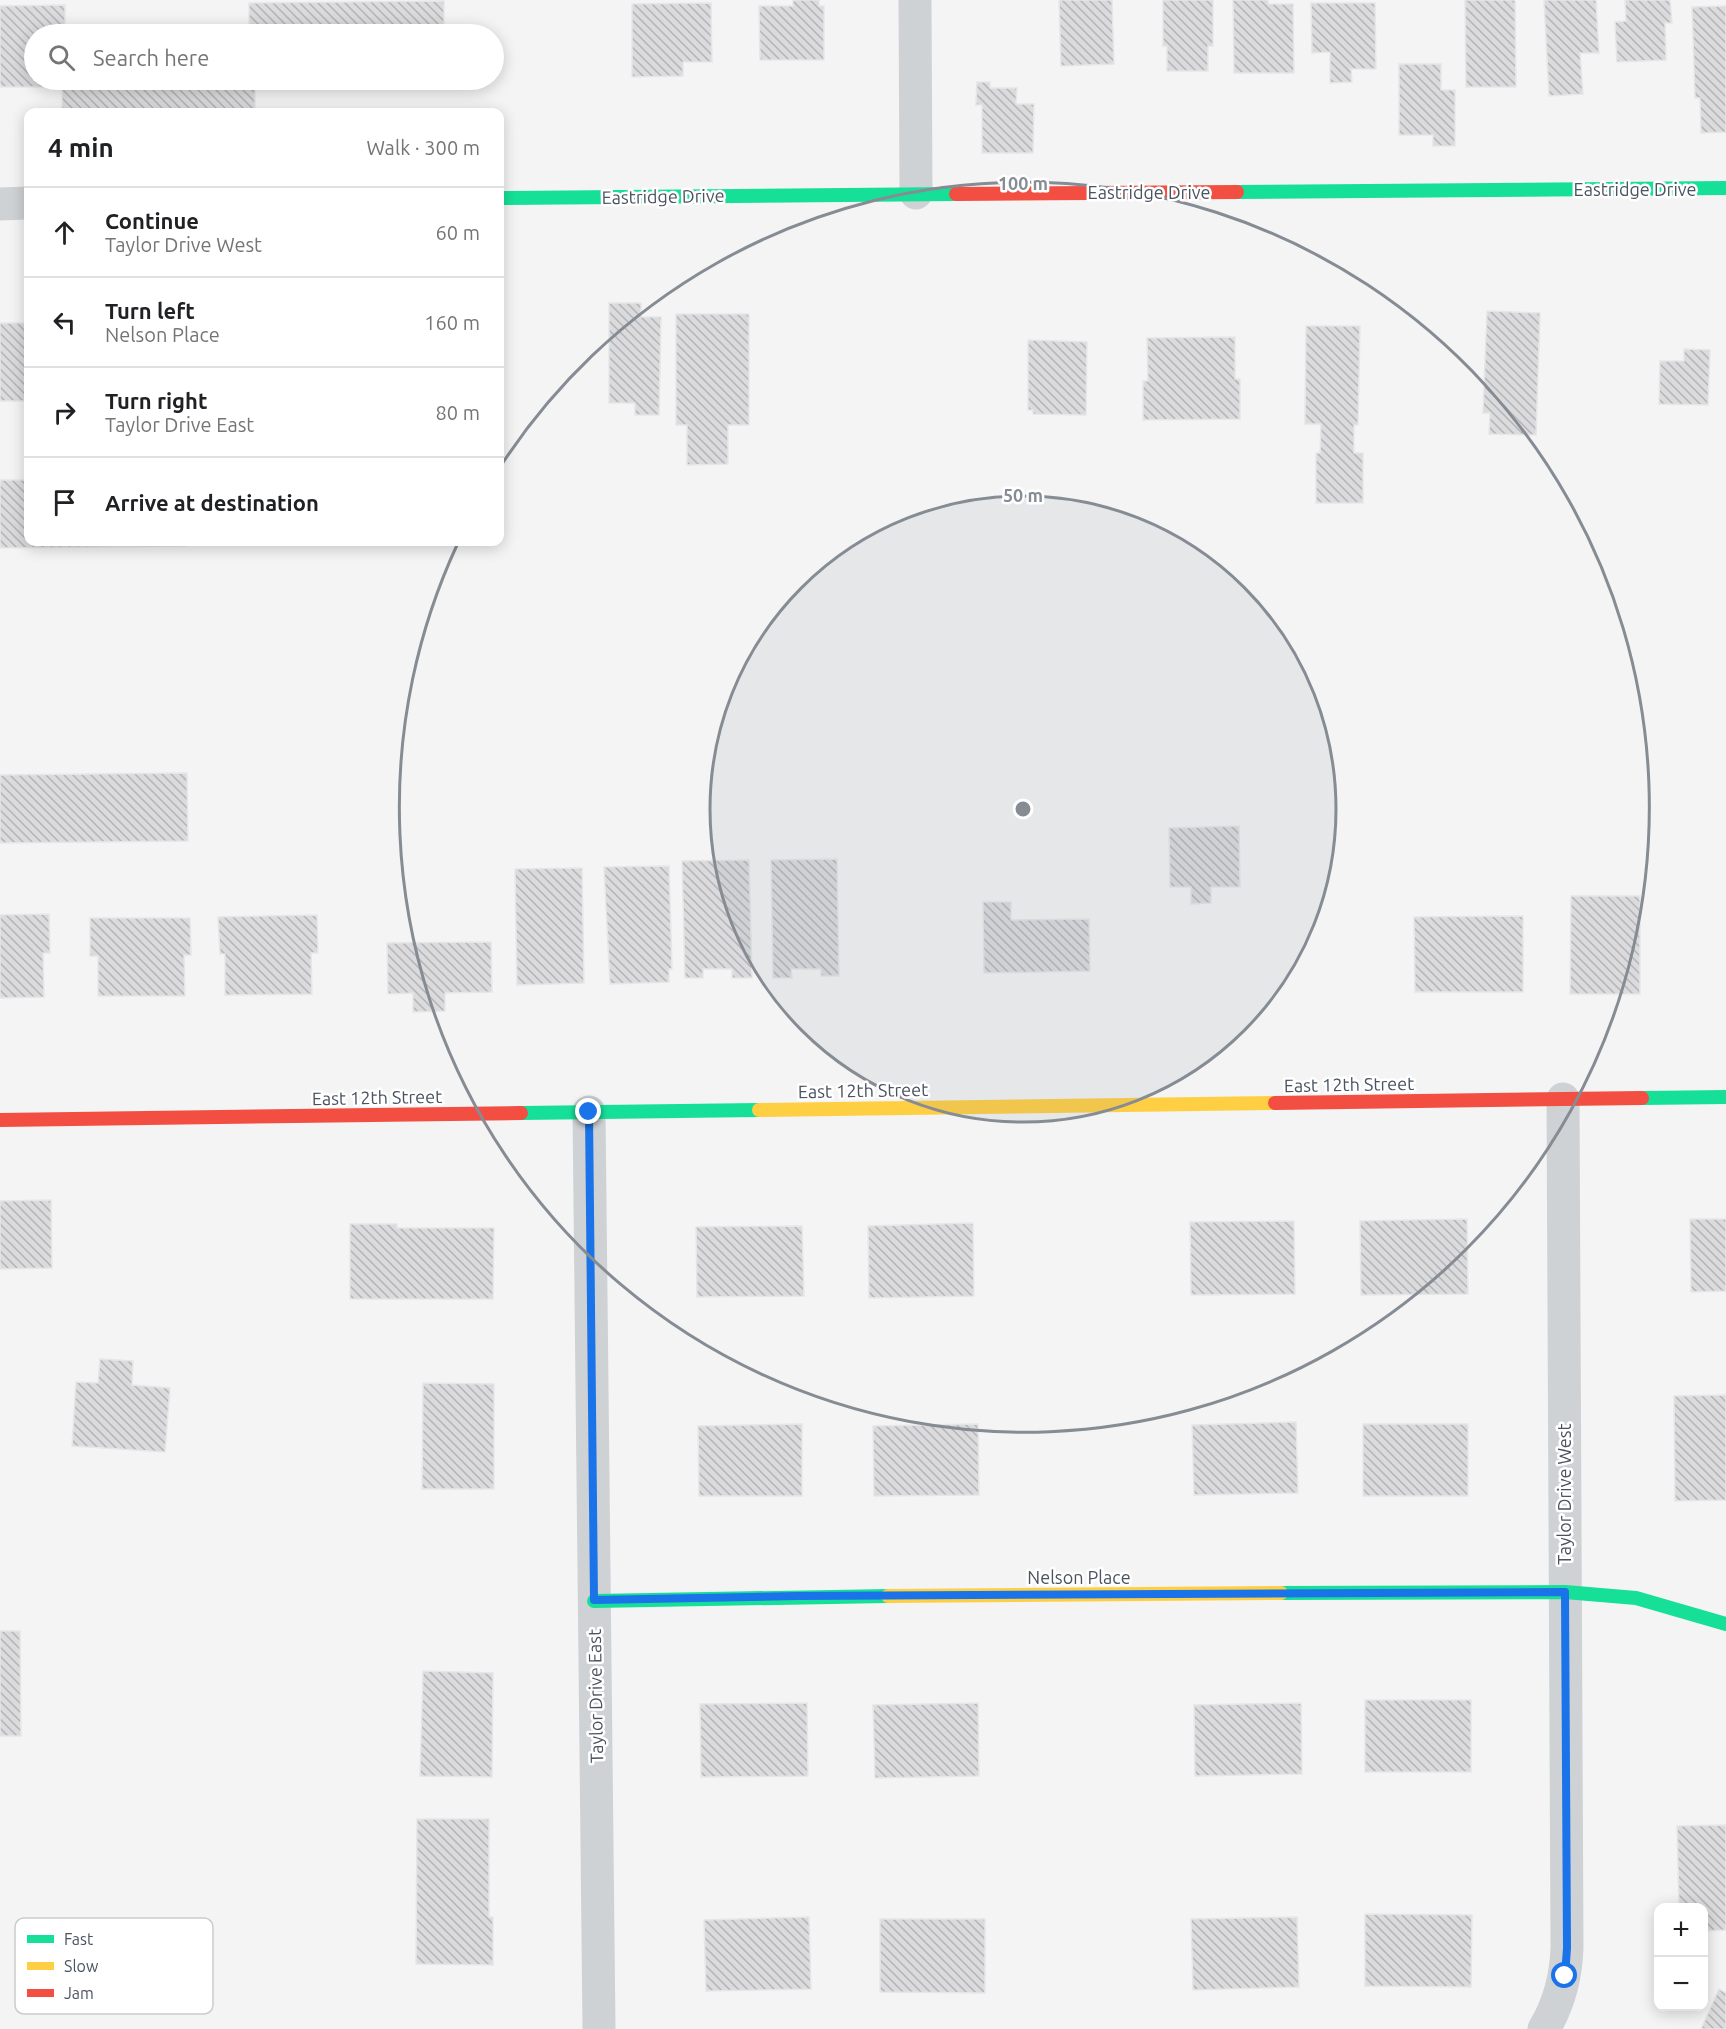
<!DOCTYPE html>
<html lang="en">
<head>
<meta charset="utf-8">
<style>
	body { margin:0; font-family:Ubuntu,sans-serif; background:#f6f6f6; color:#202124 }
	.controls { position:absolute; right:18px; bottom:18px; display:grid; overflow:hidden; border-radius:12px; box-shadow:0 3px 15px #0003 }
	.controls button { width:54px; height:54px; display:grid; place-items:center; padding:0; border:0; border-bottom:2px solid #e0e0e0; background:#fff; color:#202124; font:30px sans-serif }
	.stop { position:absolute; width:18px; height:18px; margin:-14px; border:4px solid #1a73e8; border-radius:50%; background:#fff }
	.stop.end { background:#1a73e8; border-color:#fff; box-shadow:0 2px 6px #0008 }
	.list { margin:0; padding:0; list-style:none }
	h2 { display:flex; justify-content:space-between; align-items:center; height:78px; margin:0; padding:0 24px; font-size:26px }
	h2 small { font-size:20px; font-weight:400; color:#757577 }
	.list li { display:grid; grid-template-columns:39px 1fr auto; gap:18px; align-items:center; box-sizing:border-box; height:90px; padding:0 24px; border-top:2px solid #e0e0e0 }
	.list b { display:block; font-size:22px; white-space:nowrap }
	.list p { margin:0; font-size:20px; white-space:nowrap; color:#757577 }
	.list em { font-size:20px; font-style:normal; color:#757577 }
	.icon { flex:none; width:33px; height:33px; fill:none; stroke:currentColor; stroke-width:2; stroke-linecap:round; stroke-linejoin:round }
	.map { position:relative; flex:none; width:1726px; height:2029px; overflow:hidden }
	.search { position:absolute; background:#fff; box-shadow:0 3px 15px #0003; left:24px; top:24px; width:480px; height:66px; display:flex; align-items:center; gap:15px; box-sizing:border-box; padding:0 21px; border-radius:33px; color:#757577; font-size:22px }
	.panel { position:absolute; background:#fff; box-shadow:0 3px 15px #0003; left:24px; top:108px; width:480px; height:438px; border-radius:12px }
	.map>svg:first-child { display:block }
	.building { fill:url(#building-back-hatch); stroke:#e5e6e7; stroke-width:1.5 }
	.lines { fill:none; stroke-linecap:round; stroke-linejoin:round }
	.street { stroke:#cfd2d5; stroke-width:33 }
	.fast { stroke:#16e098; stroke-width:14 }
	.slow { stroke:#ffcf43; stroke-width:14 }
	.jam { stroke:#f24e42; stroke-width:14 }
	.route { stroke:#1a73e8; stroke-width:8 }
	.ring { fill:none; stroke:#868c94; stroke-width:3 }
	.labels { text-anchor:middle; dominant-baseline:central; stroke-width:5; stroke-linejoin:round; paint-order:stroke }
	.street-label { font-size:18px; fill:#4a5461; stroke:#fff }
	.key { fill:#fff; stroke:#c9ccd0; stroke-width:1.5 }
	.key-label { font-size:16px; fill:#4a5461 }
	.centre { fill:#868c94; stroke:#fff; stroke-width:3 }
	.ring-label { font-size:18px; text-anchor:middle; font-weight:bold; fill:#868c94; stroke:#fff; stroke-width:5; stroke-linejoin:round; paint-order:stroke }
</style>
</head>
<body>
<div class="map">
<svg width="1726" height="2029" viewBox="0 0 1726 2029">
	<defs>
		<pattern id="building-back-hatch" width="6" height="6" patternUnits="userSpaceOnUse" patternTransform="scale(1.5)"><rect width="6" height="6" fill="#dbdbdd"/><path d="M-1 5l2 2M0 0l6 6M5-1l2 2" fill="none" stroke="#b4b4b7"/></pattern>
	</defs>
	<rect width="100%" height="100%" fill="#f4f4f4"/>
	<g class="building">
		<polygon points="793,0 819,0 819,6 824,6 824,60 760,60 759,6 793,6"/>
		<polygon points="1059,0 1112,0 1114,64 1061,66"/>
		<polygon points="1163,0 1213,0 1213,46 1208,46 1208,71 1167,71 1167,46 1163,46"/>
		<polygon points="1233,0 1268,0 1268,4 1293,4 1294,73 1234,73"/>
		<polygon points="1465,0 1515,0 1516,87 1466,87"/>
		<polygon points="1544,0 1596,0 1599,53 1580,53 1583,94 1549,96"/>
		<polygon points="1625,0 1670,0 1672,23 1665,23 1666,60 1617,62 1615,22 1626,21"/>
		<polygon points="444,1 444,34 249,34 249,3"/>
		<polygon points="711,3 712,62 683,62 683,76 632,77 632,4"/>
		<polygon points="1311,3 1375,3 1376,69 1351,69 1352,82 1330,83 1330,52 1312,53"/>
		<polygon points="65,5 65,34 34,34 34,80 444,80 444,83 255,85 255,112 62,112 62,87 0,87 0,6"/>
		<polygon points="1726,6 1726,132 1701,133 1700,98 1695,98 1692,7"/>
		<polygon points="1399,64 1441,64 1441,90 1455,90 1455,146 1433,146 1433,135 1399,135"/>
		<polygon points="977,82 990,82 990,88 1017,88 1016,104 1034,104 1033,153 982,153 982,105 976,105"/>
		<polygon points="609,303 641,303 641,317 661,317 659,415 635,415 635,403 609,403"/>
		<polygon points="1487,311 1540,313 1536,435 1489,434 1490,413 1483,413"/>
		<polygon points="676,314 749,314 749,425 728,425 728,464 687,465 687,425 676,425"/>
		<rect x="0" y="323" width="28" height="78"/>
		<polygon points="1306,326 1360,326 1358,425 1354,425 1354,453 1363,453 1363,503 1316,503 1316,453 1320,453 1321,424 1305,424"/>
		<polygon points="1235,337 1235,379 1240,379 1240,419 1143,420 1143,381 1148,381 1147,338"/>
		<polygon points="1028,340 1087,342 1086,415 1033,414 1033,410 1028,410"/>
		<polygon points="1684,349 1710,350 1708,405 1659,404 1660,361 1684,361"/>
		<polygon points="0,480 28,480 28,542 186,542 186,546 0,548"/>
		<polygon points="187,773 188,841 0,843 0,775"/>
		<polygon points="1239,826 1240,887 1211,887 1211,903 1191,904 1191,887 1170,887 1169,828"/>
		<polygon points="837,859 839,976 821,976 821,969 791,969 792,978 773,978 771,860"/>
		<polygon points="749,860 752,978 732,978 732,969 703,969 703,978 685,978 682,861"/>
		<polygon points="669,866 672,969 669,969 669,982 610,984 604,867"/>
		<polygon points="582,868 584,983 517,985 515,869"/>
		<polygon points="1571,896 1640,896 1640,994 1570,994"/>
		<polygon points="983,902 1011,902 1011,920 1089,919 1090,971 984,973"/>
		<polygon points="49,914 50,953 43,953 44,997 0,998 0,915"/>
		<polygon points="317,915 318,953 311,953 312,994 225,995 225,954 220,954 218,917"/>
		<polygon points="1523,916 1523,992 1415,992 1414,917"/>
		<polygon points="90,918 190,918 191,955 184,955 185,996 98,996 98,956 90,956"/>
		<polygon points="491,942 492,992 445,993 445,1011 413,1012 413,993 388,994 387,943"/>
		<polygon points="51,1200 52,1268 0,1269 0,1201"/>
		<polygon points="1467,1219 1468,1294 1361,1295 1360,1221"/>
		<polygon points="1690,1219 1726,1219 1726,1291 1691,1292"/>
		<polygon points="1294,1221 1295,1294 1191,1295 1190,1222"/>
		<polygon points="973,1223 974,1296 869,1298 868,1226"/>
		<polygon points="350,1224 397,1224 397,1228 494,1228 493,1299 350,1299"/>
		<polygon points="802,1226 804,1296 697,1297 696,1227"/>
		<polygon points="100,1359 133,1361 132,1385 170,1388 165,1452 72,1446 76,1382 98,1383"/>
		<polygon points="423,1383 494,1384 494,1489 422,1489"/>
		<polygon points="1726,1395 1726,1500 1675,1501 1674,1396"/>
		<polygon points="1296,1422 1298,1493 1194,1495 1192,1425"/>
		<polygon points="802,1424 802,1496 699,1496 698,1426"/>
		<polygon points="978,1424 979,1495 874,1496 873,1426"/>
		<rect x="1363" y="1424" width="105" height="72"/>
		<polygon points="0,1631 20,1631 21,1736 0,1736"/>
		<polygon points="423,1671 493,1673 492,1777 420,1776"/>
		<rect x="1365" y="1700" width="106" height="72"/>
		<polygon points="807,1703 808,1776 701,1777 700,1704"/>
		<polygon points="978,1703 979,1776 875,1778 873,1705"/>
		<polygon points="1301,1703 1302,1774 1195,1776 1194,1705"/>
		<polygon points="417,1819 489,1819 489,1917 493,1917 493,1965 416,1964"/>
		<polygon points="1726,1825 1726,1930 1704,1931 1704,1908 1679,1908 1677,1826"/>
		<polygon points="1365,1914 1472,1915 1471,1987 1365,1986"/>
		<polygon points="809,1917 811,1989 706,1991 704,1920"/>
		<polygon points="1297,1917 1299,1987 1193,1990 1191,1919"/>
		<polygon points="880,1919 985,1919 985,1993 880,1992"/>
		<polygon points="1719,1989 1726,1993 1726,2029 1701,2029"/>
	</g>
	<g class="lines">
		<g class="street">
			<polyline points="915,0 916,193"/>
			<polyline points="0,204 28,203"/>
			<polyline points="589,1112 599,2029"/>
			<path d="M1544,2029C1559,2004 1566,1977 1567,1948L1563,1099"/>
		</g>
		<g class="fast">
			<polyline points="1237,192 1726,188"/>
			<polyline points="500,198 956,194"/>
			<polyline points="1642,1098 1726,1097"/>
			<polyline points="521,1113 759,1110"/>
			<polyline points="1281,1593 1565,1592 1636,1598 1726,1624"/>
			<polyline points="594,1601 888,1596"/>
		</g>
		<g class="slow">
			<polyline points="759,1110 1275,1103"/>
			<polyline points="888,1596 1281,1593"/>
		</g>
		<g class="jam">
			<polyline points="956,194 1237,192"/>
			<polyline points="1275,1103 1642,1098"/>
			<polyline points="0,1120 521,1113"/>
		</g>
	</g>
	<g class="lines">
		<polyline class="route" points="589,1112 594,1600 798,1596 1565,1592 1567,1948 1565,1976"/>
	</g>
	<circle cx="1023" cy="809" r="313" fill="#868c94" fill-opacity=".12"/>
	<g class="ring">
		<circle cx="1023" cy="809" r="313"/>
		<path d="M502 464A625 625 0 1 1 457 545"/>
	</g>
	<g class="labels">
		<g class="street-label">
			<text x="1635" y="189">Eastridge Drive</text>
			<text x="1149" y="192">Eastridge Drive</text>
			<text transform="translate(663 196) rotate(-1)">Eastridge Drive</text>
			<text transform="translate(1349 1084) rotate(-1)">East 12th Street</text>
			<text transform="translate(863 1090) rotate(-1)">East 12th Street</text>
			<text transform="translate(377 1097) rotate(-1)">East 12th Street</text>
			<text transform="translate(1564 1494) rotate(-90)">Taylor Drive West</text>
			<text x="1079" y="1577">Nelson Place</text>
			<text transform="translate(595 1696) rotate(-91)">Taylor Drive East</text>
		</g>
	</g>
	<rect x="15" y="1918" width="198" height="96" rx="9" class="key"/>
	<rect x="27" y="1935" width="27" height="8" fill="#16e098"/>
	<rect x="27" y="1962" width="27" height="8" fill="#ffcf43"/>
	<rect x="27" y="1989" width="27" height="8" fill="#f24e42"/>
	<g class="key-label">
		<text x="64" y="1945">Fast</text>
		<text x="64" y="1972">Slow</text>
		<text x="64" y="1999">Jam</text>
	</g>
	<circle cx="1023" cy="809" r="9" class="centre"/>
	<g class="ring-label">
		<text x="1023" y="190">100 m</text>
		<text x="1023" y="502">50 m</text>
	</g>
</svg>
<div class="controls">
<button>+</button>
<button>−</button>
</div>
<div class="stop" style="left:1565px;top:1976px"></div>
<div class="stop end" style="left:589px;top:1112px"></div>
<div class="search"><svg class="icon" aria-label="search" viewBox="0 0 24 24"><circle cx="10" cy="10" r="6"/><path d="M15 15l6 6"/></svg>Search here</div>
<section class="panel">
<h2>4 min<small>Walk · 300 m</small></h2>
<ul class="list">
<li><svg class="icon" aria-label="ahead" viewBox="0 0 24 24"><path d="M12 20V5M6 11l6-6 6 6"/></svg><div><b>Continue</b><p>Taylor Drive West</p></div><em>60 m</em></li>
<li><svg class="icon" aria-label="left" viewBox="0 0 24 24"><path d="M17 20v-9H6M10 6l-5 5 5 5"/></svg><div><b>Turn left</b><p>Nelson Place</p></div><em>160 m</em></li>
<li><svg class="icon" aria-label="right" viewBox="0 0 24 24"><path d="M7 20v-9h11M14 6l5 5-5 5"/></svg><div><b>Turn right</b><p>Taylor Drive East</p></div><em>80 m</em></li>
<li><svg class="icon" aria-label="arrive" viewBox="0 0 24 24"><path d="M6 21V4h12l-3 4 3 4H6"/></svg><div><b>Arrive at destination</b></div></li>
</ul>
</section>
</div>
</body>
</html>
